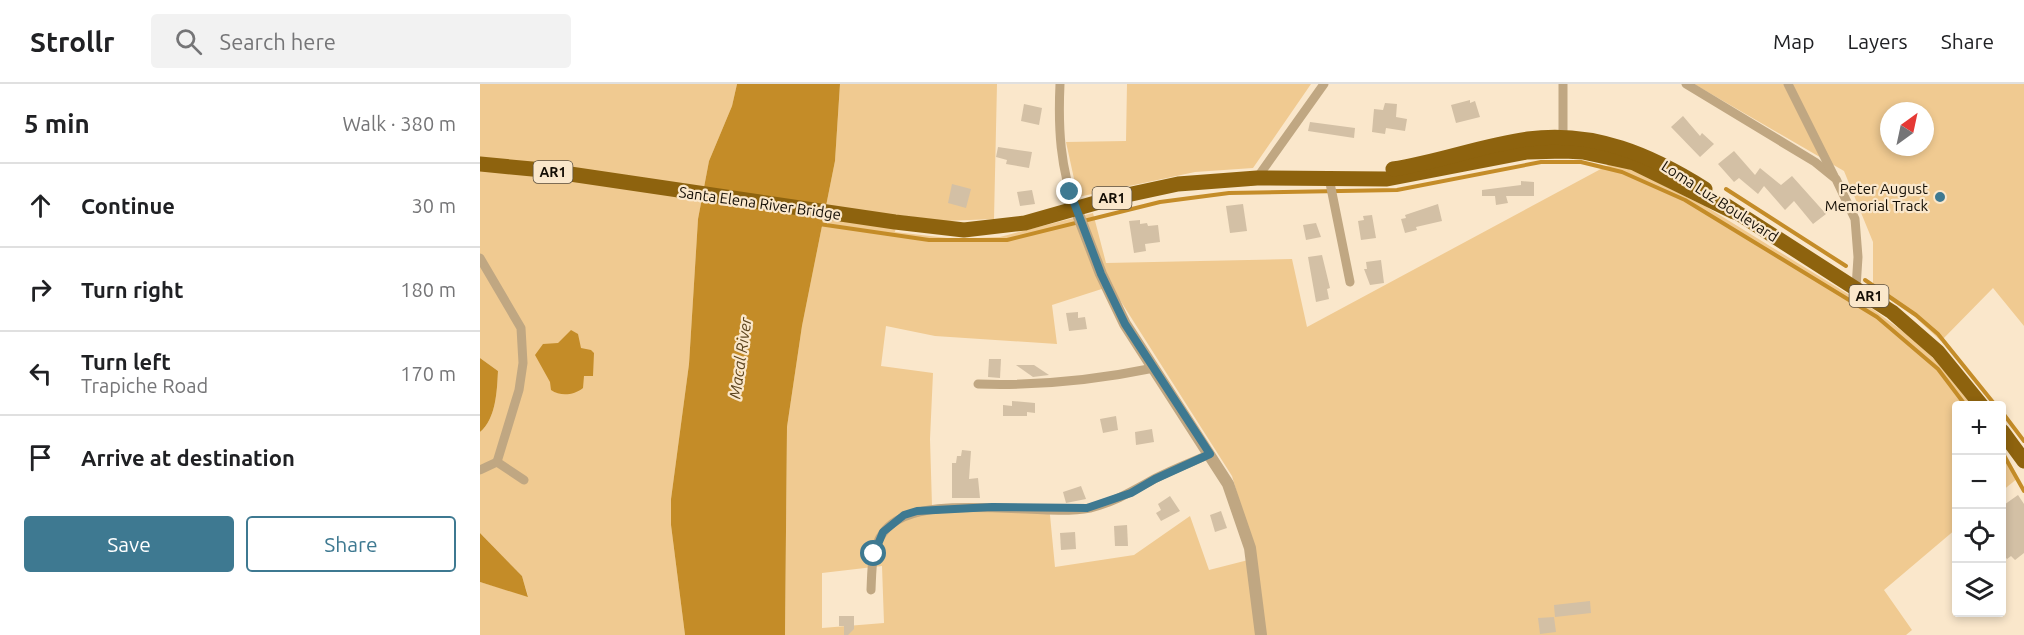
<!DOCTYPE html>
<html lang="en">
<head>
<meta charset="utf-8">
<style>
	body { margin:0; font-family:Ubuntu,sans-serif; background:#f2f2f2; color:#202124 }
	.controls { position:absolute; right:18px; bottom:18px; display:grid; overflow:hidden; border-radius:6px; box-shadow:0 3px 9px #0003 }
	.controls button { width:54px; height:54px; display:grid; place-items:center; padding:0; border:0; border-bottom:2px solid #e0e0e0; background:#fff; color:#202124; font:30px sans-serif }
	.compass { position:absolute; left:1400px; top:18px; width:54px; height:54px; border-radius:50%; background:#fff; box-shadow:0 3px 9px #0003; rotate:33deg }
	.stop { position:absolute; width:18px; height:18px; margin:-14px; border:4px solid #3e7991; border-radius:50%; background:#fff }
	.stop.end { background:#3e7991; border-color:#fff; box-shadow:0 2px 6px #0008 }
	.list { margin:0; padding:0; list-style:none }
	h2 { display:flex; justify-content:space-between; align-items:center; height:78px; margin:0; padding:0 24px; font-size:26px }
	h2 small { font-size:20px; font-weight:400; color:#757577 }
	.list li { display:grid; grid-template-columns:39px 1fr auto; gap:18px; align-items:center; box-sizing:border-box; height:84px; padding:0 24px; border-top:2px solid #e0e0e0 }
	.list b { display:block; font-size:22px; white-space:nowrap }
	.list p { margin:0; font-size:20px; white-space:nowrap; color:#757577 }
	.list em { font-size:20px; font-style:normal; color:#757577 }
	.actions { display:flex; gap:12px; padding:18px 24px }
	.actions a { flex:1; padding:14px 0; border:2px solid #3e7991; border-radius:6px; text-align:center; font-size:21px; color:#3e7991 }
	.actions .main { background:#3e7991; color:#fff }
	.icon { flex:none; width:33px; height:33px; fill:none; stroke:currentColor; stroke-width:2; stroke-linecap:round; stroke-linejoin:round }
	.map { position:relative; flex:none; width:1544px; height:551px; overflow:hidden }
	header { display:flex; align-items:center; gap:36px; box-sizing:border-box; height:84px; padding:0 30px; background:#fff; border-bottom:2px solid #e0e0e0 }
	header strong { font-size:28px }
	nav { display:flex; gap:33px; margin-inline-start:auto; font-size:21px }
	.search { width:420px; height:54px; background:#f2f2f2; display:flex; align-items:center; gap:15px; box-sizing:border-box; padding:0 21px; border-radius:6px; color:#757577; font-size:22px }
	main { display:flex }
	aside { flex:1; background:#fff }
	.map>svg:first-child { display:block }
	.green { fill:#f0ca91; fill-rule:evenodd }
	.water { fill:#c48c28 }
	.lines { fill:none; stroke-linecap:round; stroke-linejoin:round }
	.stream { stroke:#c48c28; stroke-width:4 }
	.building { fill:#d3c0a5 }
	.minor { stroke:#c0a782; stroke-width:9 }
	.tertiary { stroke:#c0a782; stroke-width:12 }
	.trunk { stroke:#8e630e; stroke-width:15 }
	.route { stroke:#3e7991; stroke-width:8 }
	.poi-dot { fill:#3e7991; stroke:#fae7cb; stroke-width:2 }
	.labels { text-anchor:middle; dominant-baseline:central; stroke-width:4.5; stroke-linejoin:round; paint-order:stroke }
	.shield { fill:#fae7cb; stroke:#594f40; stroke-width:1.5 }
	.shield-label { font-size:14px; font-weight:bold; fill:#140e05 }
	.poi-label { font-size:15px; fill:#140e05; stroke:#fae7cb; text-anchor:end }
	.street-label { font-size:15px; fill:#140e05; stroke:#fae7cb }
	.water-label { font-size:16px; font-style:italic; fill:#5c441e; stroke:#fae7cb }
</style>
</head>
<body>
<header>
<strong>Strollr</strong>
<div class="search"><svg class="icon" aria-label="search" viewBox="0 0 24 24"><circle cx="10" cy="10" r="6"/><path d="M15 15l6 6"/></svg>Search here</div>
<nav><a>Map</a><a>Layers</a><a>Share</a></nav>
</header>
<main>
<aside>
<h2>5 min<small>Walk · 380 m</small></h2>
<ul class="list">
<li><svg class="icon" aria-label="ahead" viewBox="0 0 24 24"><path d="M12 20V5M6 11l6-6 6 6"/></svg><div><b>Continue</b></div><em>30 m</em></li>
<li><svg class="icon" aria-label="right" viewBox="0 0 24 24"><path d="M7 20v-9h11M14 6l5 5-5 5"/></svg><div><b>Turn right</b></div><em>180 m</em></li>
<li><svg class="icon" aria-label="left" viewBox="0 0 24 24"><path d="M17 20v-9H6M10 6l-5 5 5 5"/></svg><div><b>Turn left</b><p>Trapiche Road</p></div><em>170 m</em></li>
<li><svg class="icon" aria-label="arrive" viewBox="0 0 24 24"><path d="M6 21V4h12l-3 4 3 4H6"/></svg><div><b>Arrive at destination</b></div></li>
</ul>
<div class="actions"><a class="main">Save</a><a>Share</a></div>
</aside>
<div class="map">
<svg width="1544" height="551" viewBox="0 0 1544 551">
	<rect width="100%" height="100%" fill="#fae7cb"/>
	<g class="green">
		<path d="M0,0H257L252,22L229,77L218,135L209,280L191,415V441L205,551H0V498L48,512L42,492L0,449V348C16,335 17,307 18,287L0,274Z"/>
		<path d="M360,0H517L514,135L465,137L418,131L415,148L476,155L520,153L613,129L626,179L812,175L827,243L1132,79L1154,87L1225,122L1394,226L1433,255L1455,276L1492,321L1476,322V445L1404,506L1432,546L1426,551H305L307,343L322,242L355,77ZM631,202L752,392L776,474L729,486L710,432L654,471L575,483L569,421L452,422L450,355L453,289L401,282L406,242L455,252L577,260L572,221ZM402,482L404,539L342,544V489Z"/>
		<polygon points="647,0 831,0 773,84 715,88 598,113 586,58 646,57"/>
		<path d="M1214,0H1544V242L1513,204L1461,257L1435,233L1393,204V158L1364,87ZM1409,27H1445V63H1409Z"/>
		<polygon points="1522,362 1538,394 1522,407"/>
	</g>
	<g class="water">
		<polygon points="257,0 360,0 355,77 322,242 307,343 305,551 205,551 191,441 191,415 209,280 218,135 229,77 252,22"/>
		<path d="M91,246L98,250L101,264L111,266L114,269L113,292H104L103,304C94,311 81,313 71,306L70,298L55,271L63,260L78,259Z"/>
		<path d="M0,274L18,287C17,307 16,335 0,348Z"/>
		<polygon points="0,449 42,492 48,513 0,498"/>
	</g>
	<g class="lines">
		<g class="stream">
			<polyline points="1246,105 1366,182"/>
			<polyline points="339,140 449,156 527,156 680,118 749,109 917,106 1061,78 1101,78 1142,88 1205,116 1397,233 1458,285 1486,322"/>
			<polyline points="1385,196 1436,231 1458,250 1516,322"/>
			<polyline points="1522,328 1544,357"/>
			<polyline points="1522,368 1544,407"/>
		</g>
	</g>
	<g class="building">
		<polygon points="990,16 990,19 995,17 1000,33 976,39 971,21"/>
		<polygon points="905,19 917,20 916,33 927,35 925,47 906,44 905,50 892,48 894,25 903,26"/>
		<polygon points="544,20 562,24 559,41 541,37"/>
		<polygon points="1203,32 1220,52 1222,49 1234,60 1220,73 1191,43"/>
		<polygon points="830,38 875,44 874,54 828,47"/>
		<polygon points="518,63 552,68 549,84 526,80 527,76 516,73"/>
		<polygon points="1254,67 1275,91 1280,84 1301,101 1312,92 1346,130 1333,140 1314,117 1305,126 1284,102 1278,110 1259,94 1254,98 1238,80"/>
		<polygon points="1041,97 1054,98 1054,112 1026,112 1028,119 1016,121 1015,112 1002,112 1002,106 1041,101"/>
		<polygon points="472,100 491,105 486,124 468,119"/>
		<polygon points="552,106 555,120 540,122 537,108"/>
		<polygon points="763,120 767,147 750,149 746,122"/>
		<polygon points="958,120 962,137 936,143 937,146 925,149 921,135 926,134 925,131"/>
		<polygon points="892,131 896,154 881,156 878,137 884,136 883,132"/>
		<polygon points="660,136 660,140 667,139 668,142 678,141 680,158 665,160 666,167 654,169 649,137"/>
		<polygon points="836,139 841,153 826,156 823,141"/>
		<polygon points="842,171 850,204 847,205 849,215 836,218 828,173"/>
		<polygon points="901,176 904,199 890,201 884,185 887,185 886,178"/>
		<polygon points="598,228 598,234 605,233 607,245 589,247 586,229"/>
		<polygon points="509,275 521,275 520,294 508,293"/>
		<polygon points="536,281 554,281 569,291 553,293"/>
		<polygon points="532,317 555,319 555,329 547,328 547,332 523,332 523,321 532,322"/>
		<polygon points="636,332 638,346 623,349 620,335"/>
		<polygon points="672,345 674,358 656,361 655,348"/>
		<polygon points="482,366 491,367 489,395 498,394 500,414 472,414 472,379 476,379 477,372 481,372"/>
		<polygon points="601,402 606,415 586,419 583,408"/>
		<polygon points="1538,411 1544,420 1544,469 1535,476 1531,472 1527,475 1521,468 1521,423"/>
		<polygon points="690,412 700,427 681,437 676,429 681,426 678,420"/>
		<polygon points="741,427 747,444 735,448 730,431"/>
		<polygon points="647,441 648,462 635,462 634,442"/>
		<polygon points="595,448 596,465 581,466 580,449"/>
		<polygon points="1110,517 1111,529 1075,533 1074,521"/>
		<polygon points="359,532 374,532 374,545 368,551 364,551 364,542 359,542"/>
		<polygon points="1074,533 1076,548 1060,550 1058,534"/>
	</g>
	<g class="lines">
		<g class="minor">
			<path d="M580,0C578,43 580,85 596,125"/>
			<polyline points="1083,0 1083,58"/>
			<polyline points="1206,0 1335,78 1356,95 1375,135 1378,173 1376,204"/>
			<polyline points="1308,0 1354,92"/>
			<polyline points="777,94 844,0"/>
			<polyline points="849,94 870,198"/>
			<polyline points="0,174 41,244 43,279 39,306 17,378 44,396"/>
			<path d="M498,300C557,302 616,296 674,284"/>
			<polyline points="0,386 17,378"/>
			<path d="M391,506C392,486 391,465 403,449C434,404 559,434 610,424C635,418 654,406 676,394C693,385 712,378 730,370"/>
		</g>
		<polyline class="tertiary" points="596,125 621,190 645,240 748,400 770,464 781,551"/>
		<g class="trunk">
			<polyline points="0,80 63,86 415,138 484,146 545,139 633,114 698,100 777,94 907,95 1047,68 1084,67 1103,68 1154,79 1254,128"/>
			<path d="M913,85C959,78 1003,61 1048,55C1114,46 1171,71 1225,105"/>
			<polyline points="1247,122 1412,228 1458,268 1502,322"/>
			<polyline points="1522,347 1544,377"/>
		</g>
	</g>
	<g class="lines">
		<polyline class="route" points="394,470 403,448 424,431 437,427 512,423 607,424 651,409 675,395 730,370 645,240 621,190 590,108"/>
	</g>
	<circle class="poi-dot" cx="1460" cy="113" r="6"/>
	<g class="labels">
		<g class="shield">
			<rect x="53.5" y="77" width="39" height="22" rx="4.5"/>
			<rect x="612.5" y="103" width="39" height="22" rx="4.5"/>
			<rect x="1369.5" y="201" width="39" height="22" rx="4.5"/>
		</g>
		<g class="shield-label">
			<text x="73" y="88">AR1</text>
			<text x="632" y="114">AR1</text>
			<text x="1389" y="212">AR1</text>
		</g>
		<g class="poi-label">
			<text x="1448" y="104">Peter August<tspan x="1448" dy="17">Memorial Track</tspan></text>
		</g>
		<g class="street-label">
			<text transform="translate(1240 117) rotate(33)">Loma Luz Boulevard</text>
			<text transform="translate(280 119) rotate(8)">Santa Elena River Bridge</text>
		</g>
		<g class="water-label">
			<text transform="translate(260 274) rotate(-82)">Macal River</text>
		</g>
	</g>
</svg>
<div class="controls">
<button>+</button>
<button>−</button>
<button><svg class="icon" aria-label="locate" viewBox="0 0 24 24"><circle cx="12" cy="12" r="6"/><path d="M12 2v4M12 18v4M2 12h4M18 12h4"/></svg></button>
<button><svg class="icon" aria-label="layers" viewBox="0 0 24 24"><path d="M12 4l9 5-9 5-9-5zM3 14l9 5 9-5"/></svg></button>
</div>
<svg class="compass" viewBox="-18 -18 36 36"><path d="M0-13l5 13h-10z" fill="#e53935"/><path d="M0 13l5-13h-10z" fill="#757577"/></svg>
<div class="stop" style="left:394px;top:470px"></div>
<div class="stop end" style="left:590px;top:108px"></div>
</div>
</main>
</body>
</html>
